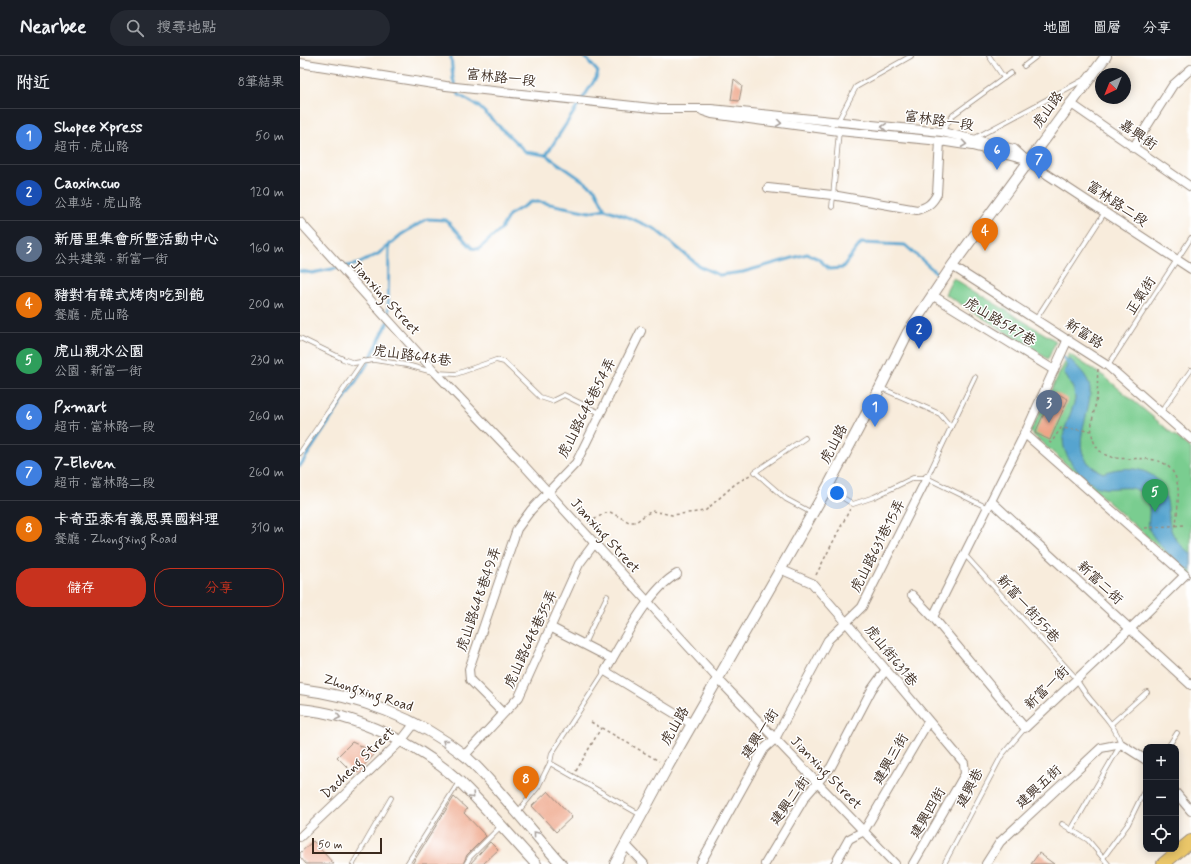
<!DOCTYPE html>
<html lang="zh-TW">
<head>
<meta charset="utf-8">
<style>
	body { margin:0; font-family:Mynerve,"LXGW WenKai TC",sans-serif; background:#242831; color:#f1f3f6 }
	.controls { position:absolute; right:12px; bottom:12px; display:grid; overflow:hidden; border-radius:8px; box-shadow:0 2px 10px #0003 }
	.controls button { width:36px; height:36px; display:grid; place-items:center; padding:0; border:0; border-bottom:1px solid #363941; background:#171b24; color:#f1f3f6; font:20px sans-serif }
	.compass { position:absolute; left:795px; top:12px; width:36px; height:36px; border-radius:50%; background:#171b24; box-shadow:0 2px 10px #0003; rotate:223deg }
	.scale { position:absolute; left:12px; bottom:10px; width:70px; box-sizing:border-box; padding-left:4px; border:2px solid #3b2a1e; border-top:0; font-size:11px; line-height:14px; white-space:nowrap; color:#3b2a1e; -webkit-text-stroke:3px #fff; paint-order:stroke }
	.you { position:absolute; left:537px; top:437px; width:14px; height:14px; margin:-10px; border:3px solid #fff; border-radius:50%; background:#1a73e8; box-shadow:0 0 0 6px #1a73e833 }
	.badge { display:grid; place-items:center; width:26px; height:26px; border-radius:50%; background:#c8321e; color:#fff; font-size:13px; font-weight:700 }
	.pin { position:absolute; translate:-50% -33px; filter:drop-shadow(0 1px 2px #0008) }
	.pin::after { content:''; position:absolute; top:21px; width:14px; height:12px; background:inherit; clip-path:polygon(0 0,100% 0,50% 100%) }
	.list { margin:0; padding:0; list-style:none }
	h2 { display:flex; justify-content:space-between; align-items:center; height:52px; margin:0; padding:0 16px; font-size:17px }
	h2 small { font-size:13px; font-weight:400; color:#9ea1a6 }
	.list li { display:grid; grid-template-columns:26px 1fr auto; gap:12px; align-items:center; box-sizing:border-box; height:56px; padding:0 16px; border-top:1px solid #363941 }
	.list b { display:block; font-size:15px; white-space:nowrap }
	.list p { margin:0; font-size:13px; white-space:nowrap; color:#9ea1a6 }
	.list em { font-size:13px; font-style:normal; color:#9ea1a6 }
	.actions { display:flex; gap:8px; padding:12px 16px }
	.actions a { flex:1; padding:9px 0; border:1px solid #c8321e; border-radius:16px; text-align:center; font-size:14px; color:#c8321e }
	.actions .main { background:#c8321e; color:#fff }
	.icon { flex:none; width:22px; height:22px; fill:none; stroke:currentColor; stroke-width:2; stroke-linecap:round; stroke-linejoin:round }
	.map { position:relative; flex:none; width:891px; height:808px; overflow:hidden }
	header { display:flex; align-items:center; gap:24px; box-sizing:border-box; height:56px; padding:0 20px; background:#171b24; border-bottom:1px solid #363941 }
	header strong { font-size:19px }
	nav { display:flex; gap:22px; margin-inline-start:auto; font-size:14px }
	.search { width:280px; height:36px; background:#242831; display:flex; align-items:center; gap:10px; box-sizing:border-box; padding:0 14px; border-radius:22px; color:#9ea1a6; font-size:15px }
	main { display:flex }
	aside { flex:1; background:#171b24 }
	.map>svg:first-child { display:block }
	.green { fill:#7acd90; stroke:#5a7c57 }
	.water { fill:#56a4cf; stroke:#486776 }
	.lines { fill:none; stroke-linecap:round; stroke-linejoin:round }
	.stream { stroke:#56a4cf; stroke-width:3 }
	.building { fill:#eea588 }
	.service-casing { stroke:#9a8b7d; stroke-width:5.5 }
	.minor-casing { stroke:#9a8b7d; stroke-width:10 }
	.tertiary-casing { stroke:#9a8b7d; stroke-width:12 }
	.primary-casing { stroke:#9a8b7d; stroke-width:14 }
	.path { stroke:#9a8b7d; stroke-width:1.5; stroke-dasharray:3 3; stroke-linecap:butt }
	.service { stroke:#fff; stroke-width:4 }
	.minor { stroke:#fff; stroke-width:8 }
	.tertiary { stroke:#fff; stroke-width:10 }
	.primary { stroke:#eac669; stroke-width:12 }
	.oneway { stroke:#a79f9a }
	.labels { text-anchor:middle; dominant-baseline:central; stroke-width:3; stroke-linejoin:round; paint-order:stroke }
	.street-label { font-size:14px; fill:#3b2a1e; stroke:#fff }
</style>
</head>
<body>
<header>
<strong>Nearbee</strong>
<div class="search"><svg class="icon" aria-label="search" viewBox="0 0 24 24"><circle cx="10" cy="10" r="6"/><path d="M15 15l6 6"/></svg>搜尋地點</div>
<nav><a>地圖</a><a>圖層</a><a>分享</a></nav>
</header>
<main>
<aside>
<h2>附近<small>8筆結果</small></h2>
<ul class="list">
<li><span class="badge" style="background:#3f7fe0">1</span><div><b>Shopee Xpress</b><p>超市 · 虎山路</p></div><em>50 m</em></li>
<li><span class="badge" style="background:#1a4fb4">2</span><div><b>Caoxincuo</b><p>公車站 · 虎山路</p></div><em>120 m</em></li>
<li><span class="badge" style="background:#5c6f8a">3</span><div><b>新厝里集會所暨活動中心</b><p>公共建築 · 新富一街</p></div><em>160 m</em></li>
<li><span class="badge" style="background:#e8710a">4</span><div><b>豬對有韓式烤肉吃到飽</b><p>餐廳 · 虎山路</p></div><em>200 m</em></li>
<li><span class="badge" style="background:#2e9e5b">5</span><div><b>虎山親水公園</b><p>公園 · 新富一街</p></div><em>230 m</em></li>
<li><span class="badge" style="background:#3f7fe0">6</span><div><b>Pxmart</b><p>超市 · 富林路一段</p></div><em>260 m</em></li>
<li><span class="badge" style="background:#3f7fe0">7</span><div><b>7-Eleven</b><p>超市 · 富林路二段</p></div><em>260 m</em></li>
<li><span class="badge" style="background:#e8710a">8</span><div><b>卡奇亞泰有義思異國料理</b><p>餐廳 · Zhongxing Road</p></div><em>310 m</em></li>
</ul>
<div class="actions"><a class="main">儲存</a><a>分享</a></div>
</aside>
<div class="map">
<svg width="891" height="808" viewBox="0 0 891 808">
	<rect width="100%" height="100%" fill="#fff"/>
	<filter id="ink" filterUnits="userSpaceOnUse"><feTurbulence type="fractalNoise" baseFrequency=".025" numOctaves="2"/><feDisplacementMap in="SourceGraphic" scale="8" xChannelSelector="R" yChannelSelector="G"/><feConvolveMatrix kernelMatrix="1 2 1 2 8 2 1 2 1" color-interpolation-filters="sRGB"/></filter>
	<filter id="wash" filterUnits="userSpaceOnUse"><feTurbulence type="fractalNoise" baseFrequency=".012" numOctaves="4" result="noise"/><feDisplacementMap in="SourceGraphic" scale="16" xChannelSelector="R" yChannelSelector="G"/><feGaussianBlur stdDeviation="0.9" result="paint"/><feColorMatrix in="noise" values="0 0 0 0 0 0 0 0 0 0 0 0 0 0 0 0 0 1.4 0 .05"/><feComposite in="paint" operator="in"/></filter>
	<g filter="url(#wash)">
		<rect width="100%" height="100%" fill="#f8ecdc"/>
		<g class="green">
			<polygon points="653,222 756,285 748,303 645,238"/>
			<polygon points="769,298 805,321 891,393 891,520 730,376"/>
		</g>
		<path class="water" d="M769,302C776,310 789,320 790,332C792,363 762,398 803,417C826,408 860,411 866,441C871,459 865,471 879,487C883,491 886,495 891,497V515C881,511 851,483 849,472C847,463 853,448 845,440C832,425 815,436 799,431C787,428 771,409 766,397C759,382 767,368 772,353C773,350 775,345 775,342C775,333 769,325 764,317Z"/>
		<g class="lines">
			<g class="stream">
				<polyline points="151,0 153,23 159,39 178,50 226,96 246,99 295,133 305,153"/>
				<polyline points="246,99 296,22 298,16 284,0"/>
				<polyline points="0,215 12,217 58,208 78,198 102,178 127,163 146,164 172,192 179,193 201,173 209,159 231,146 240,146 289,156 305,153 328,161 355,173 399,210 419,219 443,216 507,198 519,203 529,213 542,212 561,187 605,189 639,219"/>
				<polyline points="763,301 769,309"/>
				<polyline points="0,410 68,307 88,266 89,188"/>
			</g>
		</g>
		<g id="blocks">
			<g class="building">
				<polygon points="434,23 442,30 439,45 431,44"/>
				<polygon points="754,336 768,343 750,384 735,377"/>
				<polygon points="52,686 76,697 55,719 37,701"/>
				<polygon points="248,735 272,761 256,776 232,750"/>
				<polygon points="154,741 167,753 164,757 186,780 167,799 163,808 112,808"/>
				<polygon points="13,785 34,808 6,808 0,801 0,797"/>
				<polygon points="190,786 198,794 183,808 170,808"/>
				<polygon points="739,797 754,808 731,808"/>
			</g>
		</g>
	</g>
	<g filter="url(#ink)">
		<use href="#blocks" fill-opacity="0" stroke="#9a8b7d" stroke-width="1"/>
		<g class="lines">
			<g class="service-casing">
				<g id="service">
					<polyline points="689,0 704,22"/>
					<polyline points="724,10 737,0"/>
					<polyline points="538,65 556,31 611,0"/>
					<polyline points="642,76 653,59 711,17"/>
					<polyline points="675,82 785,23"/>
					<polyline points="532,151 539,75"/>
					<polyline points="736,263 805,156"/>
					<polyline points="0,282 43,303 54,307 74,304 107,309 136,317 156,318 196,304 204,306 240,341 252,345 264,339 300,357"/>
					<polyline points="808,310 891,182"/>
					<polyline points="581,332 640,358 651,371 627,422"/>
					<polyline points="861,356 891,314"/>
					<polyline points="651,371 675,321"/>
					<polyline points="505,382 455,416 486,443 512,457"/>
					<polyline points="0,397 63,305"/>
					<polyline points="527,432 553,448 574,441 613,422 627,422 688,452"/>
					<path d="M665,499L776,622C787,646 813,662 821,688L771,774"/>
					<polyline points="284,588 307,540"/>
					<polyline points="305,615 252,697 250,707 341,759"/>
					<polyline points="811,668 847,636"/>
					<polyline points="868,691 877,677"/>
					<polyline points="217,757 238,731 250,707"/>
					<polyline points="762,768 788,784 808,808"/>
					<polyline points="803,802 828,768 846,731"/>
					<polyline points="53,808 91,742"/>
					<polyline points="107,808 159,726"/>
					<polyline points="166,808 170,801 201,770"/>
					<polyline points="644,808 702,699 725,672"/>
				</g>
			</g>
			<g class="minor-casing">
				<g id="minor">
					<polyline points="0,7 146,30 361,53 411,53 642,76 714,93 728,106 891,213"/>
					<polyline points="770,47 891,131"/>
					<polyline points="403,55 412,58 539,75 640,85 672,90 722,103"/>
					<polyline points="833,92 873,29 891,13"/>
					<path d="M468,132L532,139L617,154C627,151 632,148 637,138L640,85"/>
					<polyline points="0,166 136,317 219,404 418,623 595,808"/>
					<polyline points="652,210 808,310 891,383"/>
					<polyline points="632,239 754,314"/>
					<polyline points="691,445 891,629"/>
					<polyline points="480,513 512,527 546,566 664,707 665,718 613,808"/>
					<path d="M377,518C349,533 322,587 305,615L392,668"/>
					<polyline points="612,539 633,561 725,672 830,573 885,519 724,377"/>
					<polyline points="633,561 727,373 768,283"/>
					<polyline points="250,571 312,603"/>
					<polyline points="203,657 170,624 169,613 217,473 231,454 276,407 341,275"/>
					<polyline points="164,700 219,641 279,508 294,488"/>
					<polyline points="876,737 891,755"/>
					<polyline points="0,781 101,685 115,667"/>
					<polyline points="325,788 344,808"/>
					<polyline points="400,808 464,693 475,683 528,584 562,551 627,422"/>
					<polyline points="465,808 505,741 531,711 572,633 585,615"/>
					<polyline points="535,808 549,783 564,775 628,666"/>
					<polyline points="686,808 700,786 801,692 821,688 846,704"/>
				</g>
			</g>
			<g class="tertiary-casing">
				<g id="tertiary">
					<path d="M0,633C58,640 118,662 164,699C178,711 190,725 202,739C222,762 241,785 261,808"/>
					<path d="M0,653C54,658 119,688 159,725C186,751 211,781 236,808"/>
					<polyline points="315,808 368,710 527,432 580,332 608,276 652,210 806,0"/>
				</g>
			</g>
			<g class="primary-casing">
				<polyline id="primary" points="863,808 891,785"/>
			</g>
			<g class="path">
				<path d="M798,313C797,322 798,332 797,340C795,355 788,371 794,386C808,420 859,385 875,420C881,432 877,456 876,469"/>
				<polyline points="749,386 751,387 761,372 791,375"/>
				<polyline points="289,467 303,458 310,456 329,466 336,466 345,459 352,455 372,459 405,455 435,428 450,419"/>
				<polyline points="845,472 883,469"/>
				<polyline points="516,519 550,453"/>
				<polyline points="291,666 359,705"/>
				<polyline points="276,715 301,672"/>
			</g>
			<use href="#service" class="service"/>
			<use href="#minor" class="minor"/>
			<use href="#tertiary" class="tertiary"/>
			<use href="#primary" class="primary"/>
		</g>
		<defs><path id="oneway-chevron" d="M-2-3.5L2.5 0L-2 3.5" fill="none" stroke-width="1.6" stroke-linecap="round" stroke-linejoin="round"/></defs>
		<g class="oneway">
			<use href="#oneway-chevron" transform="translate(479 67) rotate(8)"/>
			<use href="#oneway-chevron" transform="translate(584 71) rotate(-175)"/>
			<use href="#oneway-chevron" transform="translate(664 88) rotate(8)"/>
			<use href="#oneway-chevron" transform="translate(38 661) rotate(13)"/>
			<use href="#oneway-chevron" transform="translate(145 686) rotate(-144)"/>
			<use href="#oneway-chevron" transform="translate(172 740) rotate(47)"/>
			<use href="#oneway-chevron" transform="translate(236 778) rotate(-130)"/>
		</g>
	</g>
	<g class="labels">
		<g class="street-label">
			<text transform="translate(201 22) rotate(6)">富林路一段</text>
			<text transform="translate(748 54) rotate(-54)">虎山路</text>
			<text transform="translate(639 65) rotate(8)">富林路一段</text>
			<text transform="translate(838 79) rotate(35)">嘉興街</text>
			<text transform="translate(817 148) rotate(34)">富林路二段</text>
			<text transform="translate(841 240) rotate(-57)">正氣街</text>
			<text transform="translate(85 242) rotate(48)">Jianxing Street</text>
			<text transform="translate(700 266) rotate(31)">虎山路547巷</text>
			<text transform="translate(784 278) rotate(33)">新富路</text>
			<text transform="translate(112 300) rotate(8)">虎山路648巷</text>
			<text transform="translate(287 352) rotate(-63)">虎山路648巷54弄</text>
			<text transform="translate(534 388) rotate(-62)">虎山路</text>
			<text transform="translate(305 480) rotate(48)">Jianxing Street</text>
			<text transform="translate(578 490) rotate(-63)">虎山路631巷15弄</text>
			<text transform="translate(800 527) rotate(43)">新富二街</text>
			<text transform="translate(179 543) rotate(-71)">虎山路648巷49弄</text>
			<text transform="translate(728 553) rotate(48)">新富一街55巷</text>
			<text transform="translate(231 583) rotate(-65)">虎山路648巷35弄</text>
			<text transform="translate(591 600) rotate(51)">虎山街631巷</text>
			<text transform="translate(747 632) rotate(-44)">新富一街</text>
			<text transform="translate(68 637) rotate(18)">Zhongxing Road</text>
			<text transform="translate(375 670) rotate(-60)">虎山路</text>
			<text transform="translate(460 678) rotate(-57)">建興一街</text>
			<text transform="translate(591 703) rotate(-60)">建興三街</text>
			<text transform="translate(58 707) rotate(-44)">Dacheng Street</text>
			<text transform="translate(526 717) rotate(46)">Jianxing Street</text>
			<text transform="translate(739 731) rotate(-43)">建興五街</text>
			<text transform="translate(670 732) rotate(-62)">建興巷</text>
			<text transform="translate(490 745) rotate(-54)">建興二街</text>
			<text transform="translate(628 757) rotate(-60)">建興四街</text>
		</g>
	</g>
</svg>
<div class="controls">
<button>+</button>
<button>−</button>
<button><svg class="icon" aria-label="locate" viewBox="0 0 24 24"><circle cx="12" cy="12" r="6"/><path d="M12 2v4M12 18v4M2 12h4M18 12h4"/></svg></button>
</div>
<svg class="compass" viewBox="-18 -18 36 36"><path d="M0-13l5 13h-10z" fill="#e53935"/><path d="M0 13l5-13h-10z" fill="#9ea1a6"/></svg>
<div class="scale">50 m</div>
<div class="you"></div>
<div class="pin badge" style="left:575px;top:371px;background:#3f7fe0">1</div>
<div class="pin badge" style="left:619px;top:293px;background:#1a4fb4">2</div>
<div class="pin badge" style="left:749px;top:367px;background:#5c6f8a">3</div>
<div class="pin badge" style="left:685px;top:195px;background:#e8710a">4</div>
<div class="pin badge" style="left:855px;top:456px;background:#2e9e5b">5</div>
<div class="pin badge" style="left:697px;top:114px;background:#3f7fe0">6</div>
<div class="pin badge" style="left:739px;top:123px;background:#3f7fe0">7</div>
<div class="pin badge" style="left:226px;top:743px;background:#e8710a">8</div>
</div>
</main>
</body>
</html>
